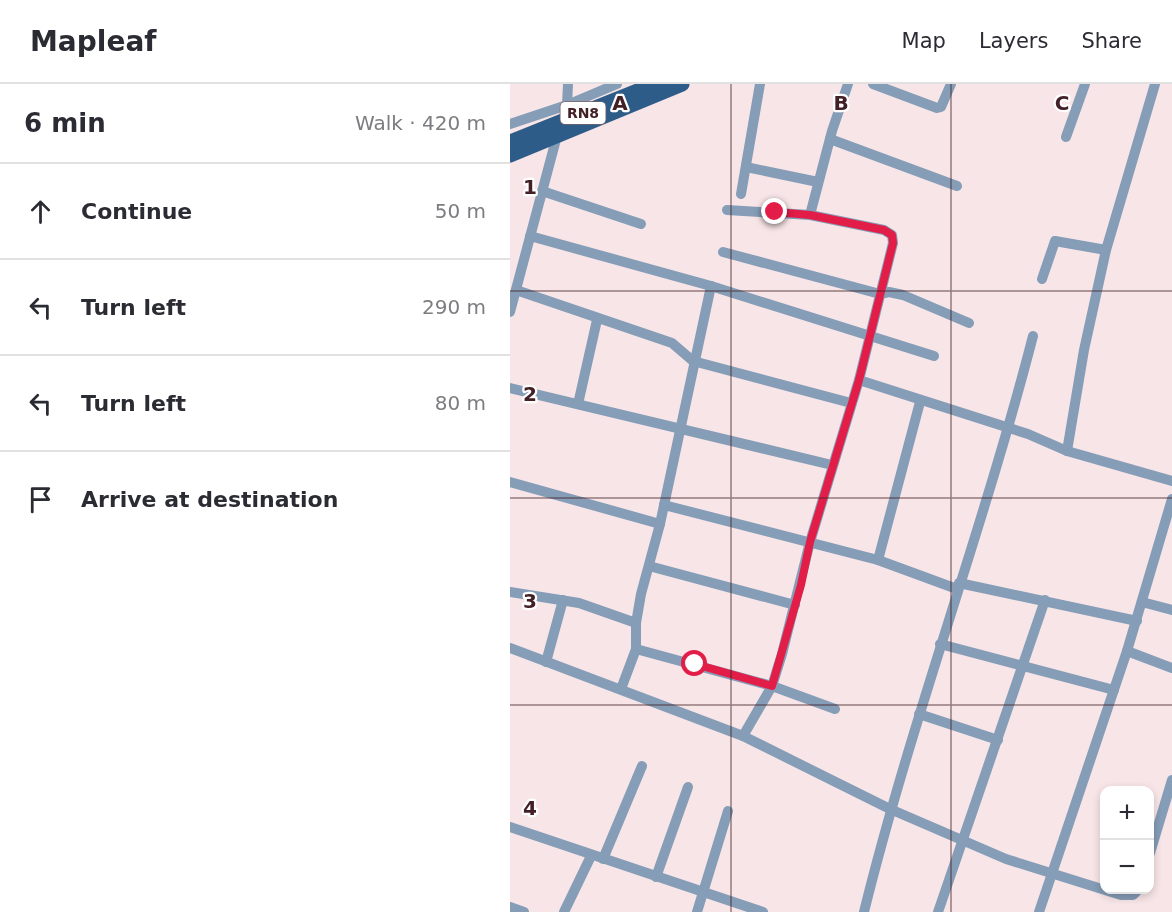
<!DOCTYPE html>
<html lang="en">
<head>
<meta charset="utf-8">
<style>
	body { margin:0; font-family:"DejaVu Sans",sans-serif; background:#f2f2f3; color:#2b2b33 }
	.controls { position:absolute; right:18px; bottom:18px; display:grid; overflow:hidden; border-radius:12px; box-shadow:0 3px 9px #0003 }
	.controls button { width:54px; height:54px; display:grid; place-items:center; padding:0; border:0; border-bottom:2px solid #e1e1e2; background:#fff; color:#2b2b33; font:30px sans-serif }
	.stop { position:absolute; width:18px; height:18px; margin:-14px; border:4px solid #e11d48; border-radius:50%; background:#fff }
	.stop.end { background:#e11d48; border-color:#fff; box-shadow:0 2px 6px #0008 }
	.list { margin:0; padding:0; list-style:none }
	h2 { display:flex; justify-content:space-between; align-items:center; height:78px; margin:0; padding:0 24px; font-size:26px }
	h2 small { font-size:20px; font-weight:400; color:#7c7c81 }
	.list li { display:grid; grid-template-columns:39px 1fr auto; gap:18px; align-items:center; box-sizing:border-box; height:96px; padding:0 24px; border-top:2px solid #e1e1e2 }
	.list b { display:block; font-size:22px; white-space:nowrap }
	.list em { font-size:20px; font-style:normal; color:#7c7c81 }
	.icon { flex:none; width:33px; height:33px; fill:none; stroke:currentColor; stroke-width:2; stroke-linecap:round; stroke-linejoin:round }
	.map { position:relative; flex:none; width:662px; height:828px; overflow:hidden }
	header { display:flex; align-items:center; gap:36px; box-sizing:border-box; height:84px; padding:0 30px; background:#fff; border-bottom:2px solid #e1e1e2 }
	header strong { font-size:28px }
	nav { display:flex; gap:33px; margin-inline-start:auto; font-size:21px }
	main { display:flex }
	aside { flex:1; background:#fff }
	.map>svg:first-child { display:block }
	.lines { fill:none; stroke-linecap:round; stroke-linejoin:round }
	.minor { stroke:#859db7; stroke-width:10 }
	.primary { stroke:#2e5c88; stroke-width:15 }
	.route { stroke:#e11d48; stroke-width:8 }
	.grid { fill:none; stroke:#422026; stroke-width:1.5; stroke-opacity:0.55 }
	.labels { text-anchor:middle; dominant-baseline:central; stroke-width:4.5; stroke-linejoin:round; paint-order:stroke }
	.shield { fill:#fff; stroke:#7b6367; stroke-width:1.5 }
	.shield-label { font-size:14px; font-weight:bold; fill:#422026 }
	.grid-label { font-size:20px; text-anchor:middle; font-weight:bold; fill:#422026; stroke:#fff; stroke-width:4.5; stroke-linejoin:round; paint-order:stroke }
</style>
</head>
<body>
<header>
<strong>Mapleaf</strong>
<nav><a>Map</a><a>Layers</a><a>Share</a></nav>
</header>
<main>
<aside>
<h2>6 min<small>Walk · 420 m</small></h2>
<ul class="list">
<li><svg class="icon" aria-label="ahead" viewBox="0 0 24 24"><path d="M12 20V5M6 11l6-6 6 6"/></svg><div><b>Continue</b></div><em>50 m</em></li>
<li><svg class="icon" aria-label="left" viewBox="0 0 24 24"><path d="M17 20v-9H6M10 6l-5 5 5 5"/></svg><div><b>Turn left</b></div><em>290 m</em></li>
<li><svg class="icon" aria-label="left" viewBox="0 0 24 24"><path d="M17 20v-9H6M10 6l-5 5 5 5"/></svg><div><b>Turn left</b></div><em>80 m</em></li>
<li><svg class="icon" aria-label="arrive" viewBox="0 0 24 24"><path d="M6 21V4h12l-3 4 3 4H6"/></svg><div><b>Arrive at destination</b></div></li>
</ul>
</aside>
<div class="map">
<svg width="662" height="828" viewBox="0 0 662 828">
	<rect width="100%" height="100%" fill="#f8e5e7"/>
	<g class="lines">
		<g class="minor">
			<polyline points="363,0 427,24 431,23 441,0"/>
			<polyline points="57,21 58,0"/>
			<polyline points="0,40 57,21 107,0"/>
			<polyline points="556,53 575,0"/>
			<polyline points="320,55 447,102"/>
			<polyline points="236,83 308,98"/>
			<polyline points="32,107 131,140"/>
			<polyline points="231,110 250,0"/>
			<polyline points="217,126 300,131 374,146 382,151 383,159 349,296 300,458 272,570 262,602 233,652"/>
			<polyline points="300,131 322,47 338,0"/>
			<polyline points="20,152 201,202 424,272"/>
			<polyline points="213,168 370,210 379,208 393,211 459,239"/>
			<polyline points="532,195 545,157 596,166"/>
			<polyline points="6,206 162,259 183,277 341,319"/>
			<polyline points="0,228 48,48"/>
			<polyline points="349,296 518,350 557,367 662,397"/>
			<polyline points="0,304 322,381"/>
			<polyline points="68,320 87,236"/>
			<polyline points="557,367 574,266 596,166 645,0"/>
			<polyline points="0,398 150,440"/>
			<polyline points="154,421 368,476 447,505"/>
			<polyline points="368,476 410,318"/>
			<polyline points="139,482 285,521"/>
			<polyline points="449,499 627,537"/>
			<polyline points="0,508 69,519 126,539"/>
			<polyline points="632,518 662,526"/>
			<polyline points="430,560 604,606"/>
			<polyline points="0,564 233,652 380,725 496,775 611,811 623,811 628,806"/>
			<polyline points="126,565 262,602 325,625"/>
			<polyline points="617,567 662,584"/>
			<polyline points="36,578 53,516"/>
			<polyline points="111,605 126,565 126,539 131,510 150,440 201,202"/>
			<polyline points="409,630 488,656"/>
			<polyline points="0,743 253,828"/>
			<polyline points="640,769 662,696"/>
			<polyline points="93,775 132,682"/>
			<polyline points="146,793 178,703"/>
			<polyline points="0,823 14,828"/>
			<polyline points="54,828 81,772"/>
			<polyline points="187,828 218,727"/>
			<path d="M354,828C402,634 473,446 523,252"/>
			<polyline points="428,828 535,516"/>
			<polyline points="529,828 617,567 662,415"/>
		</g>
		<g class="primary">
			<polyline points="0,58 145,0"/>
			<polyline points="0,71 172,0"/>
		</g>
	</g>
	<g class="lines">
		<polyline class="route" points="185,580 262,602 291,501 300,458 349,296 383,159 382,151 374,146 300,131 265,128"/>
	</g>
	<path class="grid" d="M221,0V828M441,0V828M0,207H662M0,414H662M0,621H662"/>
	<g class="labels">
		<rect class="shield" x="50.5" y="18" width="45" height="22" rx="4.5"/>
		<g class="shield-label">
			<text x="73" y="29">RN8</text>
		</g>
	</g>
	<g class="grid-label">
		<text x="110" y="26">A</text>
		<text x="331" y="26">B</text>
		<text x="552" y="26">C</text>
		<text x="20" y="110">1</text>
		<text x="20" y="317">2</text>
		<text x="20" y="524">3</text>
		<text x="20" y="731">4</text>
	</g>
</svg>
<div class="controls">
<button>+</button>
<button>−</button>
</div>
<div class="stop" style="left:185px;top:580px"></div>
<div class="stop end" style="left:265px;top:128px"></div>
</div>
</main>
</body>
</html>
